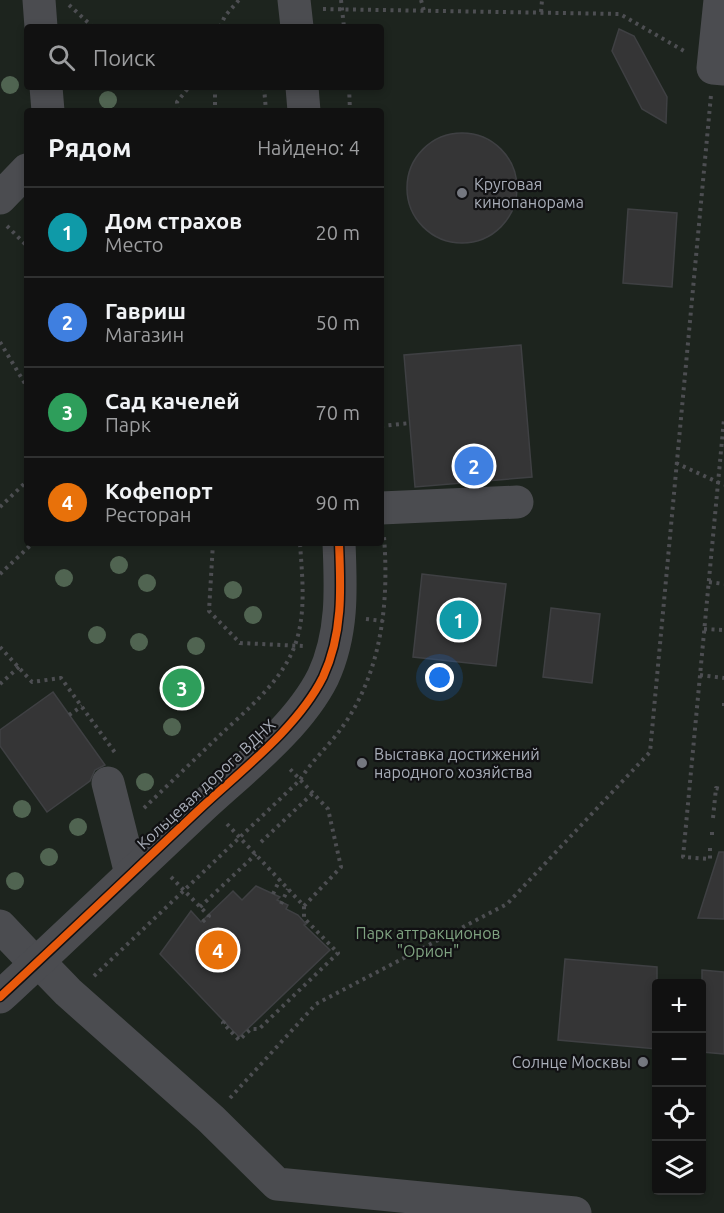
<!DOCTYPE html>
<html lang="ru">
<head>
<meta charset="utf-8">
<style>
	body { margin:0; font-family:Ubuntu,sans-serif; background:#1e1f1f; color:#f1f3f6 }
	.controls { position:absolute; right:18px; bottom:18px; display:grid; overflow:hidden; border-radius:6px; box-shadow:0 3px 9px #0003 }
	.controls button { width:54px; height:54px; display:grid; place-items:center; padding:0; border:0; border-bottom:2px solid #303131; background:#111; color:#f1f3f6; font:30px sans-serif }
	.you { position:absolute; left:440px; top:678px; width:21px; height:21px; margin:-15px; border:4px solid #fff; border-radius:50%; background:#1a73e8; box-shadow:0 0 0 9px #1a73e833 }
	.badge { display:grid; place-items:center; width:39px; height:39px; border-radius:50%; background:#d93025; color:#fff; font-size:20px; font-weight:700 }
	.pin { position:absolute; translate:-50% -50%; border:3px solid #fff; box-shadow:0 2px 6px #0006 }
	.list { margin:0; padding:0; list-style:none }
	h2 { display:flex; justify-content:space-between; align-items:center; height:78px; margin:0; padding:0 24px; font-size:26px }
	h2 small { font-size:20px; font-weight:400; color:#9c9d9f }
	.list li { display:grid; grid-template-columns:39px 1fr auto; gap:18px; align-items:center; box-sizing:border-box; height:90px; padding:0 24px; border-top:2px solid #303131 }
	.list b { display:block; font-size:22px; white-space:nowrap }
	.list p { margin:0; font-size:20px; white-space:nowrap; color:#9c9d9f }
	.list em { font-size:20px; font-style:normal; color:#9c9d9f }
	.icon { flex:none; width:33px; height:33px; fill:none; stroke:currentColor; stroke-width:2; stroke-linecap:round; stroke-linejoin:round }
	.map { position:relative; flex:none; width:724px; height:1213px; overflow:hidden }
	.search { position:absolute; background:#111; box-shadow:0 3px 9px #0003; left:24px; top:24px; width:360px; height:66px; display:flex; align-items:center; gap:15px; box-sizing:border-box; padding:0 21px; border-radius:6px; color:#9c9d9f; font-size:22px }
	.panel { position:absolute; background:#111; box-shadow:0 3px 9px #0003; left:24px; top:108px; width:360px; height:438px; border-radius:6px }
	.map>svg:first-child { display:block }
	.green { fill:#1d241e; fill-rule:evenodd }
	.building { fill:#353536; stroke:#3f4043; stroke-width:1.5 }
	.lines { fill:none; stroke-linecap:round; stroke-linejoin:round }
	.path { stroke:#4d4e52; stroke-width:4; stroke-dasharray:3 4.5; stroke-linecap:butt }
	.minor { stroke:#4b4c50; stroke-width:33 }
	.cycleway-casing { stroke:#111113; stroke-width:11 }
	.cycleway { stroke:#e8590c; stroke-width:8 }
	.tree { fill:#506451 }
	.poi-dot { fill:#757880; stroke:#111113; stroke-width:2 }
	.labels { text-anchor:middle; dominant-baseline:central; stroke-width:4.5; stroke-linejoin:round; paint-order:stroke }
	.poi-label { font-size:16px; fill:#a8adb8; stroke:#111113; text-anchor:start }
	.street-label { font-size:16px; fill:#a8adb8; stroke:#111113 }
	.park-label { font-size:16px; fill:#7fa381; stroke:#111113 }
</style>
</head>
<body>
<div class="map">
<svg width="724" height="1213" viewBox="0 0 724 1213">
	<rect width="100%" height="100%" fill="#171717"/>
	<path class="green" d="M0,0H724V1213H0ZM27,27H381V87H27ZM27,111H381V543H27ZM656,984H702V1190H656Z"/>
	<g class="building">
		<polygon points="619,29 634,36 667,97 666,123 642,109 612,51"/>
		<circle cx="462" cy="188" r="55"/>
		<polygon points="628,209 677,213 672,287 623,283"/>
		<polygon points="521,345 532,477 415,487 404,355"/>
		<polygon points="422,574 506,584 496,666 413,657"/>
		<polygon points="551,608 600,614 592,683 543,677"/>
		<polygon points="53,692 105,765 95,770 90,781 47,812 0,746 0,730"/>
		<polygon points="719,852 724,852 724,919 698,918"/>
		<polygon points="256,886 280,897 277,900 288,905 286,909 298,915 306,924 304,925 330,950 239,1037 160,954 191,911 201,922 233,891 242,900"/>
		<polygon points="565,959 657,967 657,1049 558,1040"/>
		<polygon points="702,970 724,972 724,1054 702,1052"/>
	</g>
	<g class="lines">
		<g class="path">
			<polyline points="341,0 344,27"/>
			<polyline points="421,0 424,11"/>
			<polyline points="69,5 93,27"/>
			<polyline points="323,9 620,14 686,52"/>
			<polyline points="541,12 542,0"/>
			<polyline points="220,27 225,16 239,0"/>
			<polyline points="215,87 215,111"/>
			<polyline points="264,87 266,111"/>
			<polyline points="349,87 350,111"/>
			<polyline points="178,111 177,102 189,87"/>
			<polyline points="7,226 27,246"/>
			<polyline points="0,342 27,387"/>
			<polyline points="381,426 410,423"/>
			<polyline points="676,463 724,485"/>
			<polyline points="0,507 25,483 27,485"/>
			<polyline points="213,543 209,611 240,643 303,646"/>
			<polyline points="0,574 33,543"/>
			<polyline points="709,582 724,584"/>
			<polyline points="366,619 383,621"/>
			<polyline points="704,629 724,630"/>
			<polyline points="0,647 32,682 61,678 116,754"/>
			<polyline points="700,675 724,678"/>
			<polyline points="0,684 19,667"/>
			<polyline points="724,703 724,706"/>
			<polyline points="69,715 82,706"/>
			<path d="M144,808C168,785 193,761 217,738C246,710 285,680 297,639C306,608 302,575 300,543"/>
			<polyline points="713,818 716,788 720,789"/>
			<polyline points="227,824 304,906 341,867 328,809 288,767"/>
			<polyline points="712,835 712,829"/>
			<polyline points="261,842 313,793"/>
			<polyline points="710,848 710,859 683,857 724,419"/>
			<polyline points="171,877 209,916 200,924"/>
			<polyline points="273,894 280,879"/>
			<polyline points="281,904 288,889"/>
			<polyline points="200,907 256,854"/>
			<path d="M94,976L300,780C312,760 330,745 343,726C382,671 389,602 384,537"/>
			<polyline points="225,1021 223,1023 239,1040 251,1029 259,1029 338,953 304,918 304,906"/>
			<polyline points="230,1098 316,1004 507,904 650,752 711,95"/>
		</g>
		<g class="minor">
			<polyline points="39,0 41,27"/>
			<polyline points="294,0 297,27"/>
			<polyline points="720,0 713,68 724,69"/>
			<polyline points="46,87 48,111"/>
			<polyline points="302,87 304,111"/>
			<polyline points="0,198 27,170"/>
			<polyline points="381,508 517,502"/>
			<polyline points="108,783 131,874"/>
			<polyline points="0,926 36,964"/>
			<polyline points="38,961 68,992 211,1119 277,1184 575,1213"/>
			<path d="M0,997C68,934 135,870 202,807C243,769 298,727 323,677C343,634 341,589 339,543"/>
		</g>
		<g class="cycleway-casing">
			<path id="cycleway" d="M0,997C68,934 135,870 202,807C243,769 298,727 323,677C343,634 341,589 339,543"/>
		</g>
		<use href="#cycleway" class="cycleway"/>
	</g>
	<g class="tree">
		<circle cx="10" cy="85" r="9"/>
		<circle cx="108" cy="100" r="9"/>
		<circle cx="119" cy="565" r="9"/>
		<circle cx="64" cy="578" r="9"/>
		<circle cx="147" cy="583" r="9"/>
		<circle cx="233" cy="590" r="9"/>
		<circle cx="253" cy="615" r="9"/>
		<circle cx="97" cy="635" r="9"/>
		<circle cx="139" cy="642" r="9"/>
		<circle cx="196" cy="646" r="9"/>
		<circle cx="172" cy="727" r="9"/>
		<circle cx="145" cy="782" r="9"/>
		<circle cx="22" cy="809" r="9"/>
		<circle cx="78" cy="827" r="9"/>
		<circle cx="49" cy="857" r="9"/>
		<circle cx="15" cy="881" r="9"/>
	</g>
	<g class="poi-dot">
		<circle cx="462" cy="193" r="6"/>
		<circle cx="362" cy="763" r="6"/>
		<circle cx="643" cy="1062" r="6"/>
	</g>
	<g class="labels">
		<g class="poi-label">
			<text x="474" y="184">Круговая<tspan x="474" dy="18">кинопанорама</tspan></text>
			<text x="374" y="754">Выставка достижений<tspan x="374" dy="18">народного хозяйства</tspan></text>
			<text x="631" y="1062" text-anchor="end">Солнце Москвы</text>
		</g>
		<g class="street-label">
			<text transform="translate(206 784) rotate(-43)">Кольцевая дорога ВДНХ</text>
		</g>
		<g class="park-label">
			<text x="428" y="933">Парк аттракционов<tspan x="428" dy="18">"Орион"</tspan></text>
		</g>
	</g>
</svg>
<div class="controls">
<button>+</button>
<button>−</button>
<button><svg class="icon" aria-label="locate" viewBox="0 0 24 24"><circle cx="12" cy="12" r="6"/><path d="M12 2v4M12 18v4M2 12h4M18 12h4"/></svg></button>
<button><svg class="icon" aria-label="layers" viewBox="0 0 24 24"><path d="M12 4l9 5-9 5-9-5zM3 14l9 5 9-5"/></svg></button>
</div>
<div class="you"></div>
<div class="pin badge" style="left:459px;top:620px;background:#0f9aa8">1</div>
<div class="pin badge" style="left:474px;top:466px;background:#3f7fe0">2</div>
<div class="pin badge" style="left:182px;top:688px;background:#2e9e5b">3</div>
<div class="pin badge" style="left:218px;top:950px;background:#e8710a">4</div>
<div class="search"><svg class="icon" aria-label="search" viewBox="0 0 24 24"><circle cx="10" cy="10" r="6"/><path d="M15 15l6 6"/></svg>Поиск</div>
<section class="panel">
<h2>Рядом<small>Найдено: 4</small></h2>
<ul class="list">
<li><span class="badge" style="background:#0f9aa8">1</span><div><b>Дом страхов</b><p>Место</p></div><em>20 m</em></li>
<li><span class="badge" style="background:#3f7fe0">2</span><div><b>Гавриш</b><p>Магазин</p></div><em>50 m</em></li>
<li><span class="badge" style="background:#2e9e5b">3</span><div><b>Сад качелей</b><p>Парк</p></div><em>70 m</em></li>
<li><span class="badge" style="background:#e8710a">4</span><div><b>Кофепорт</b><p>Ресторан</p></div><em>90 m</em></li>
</ul>
</section>
</div>
</body>
</html>
